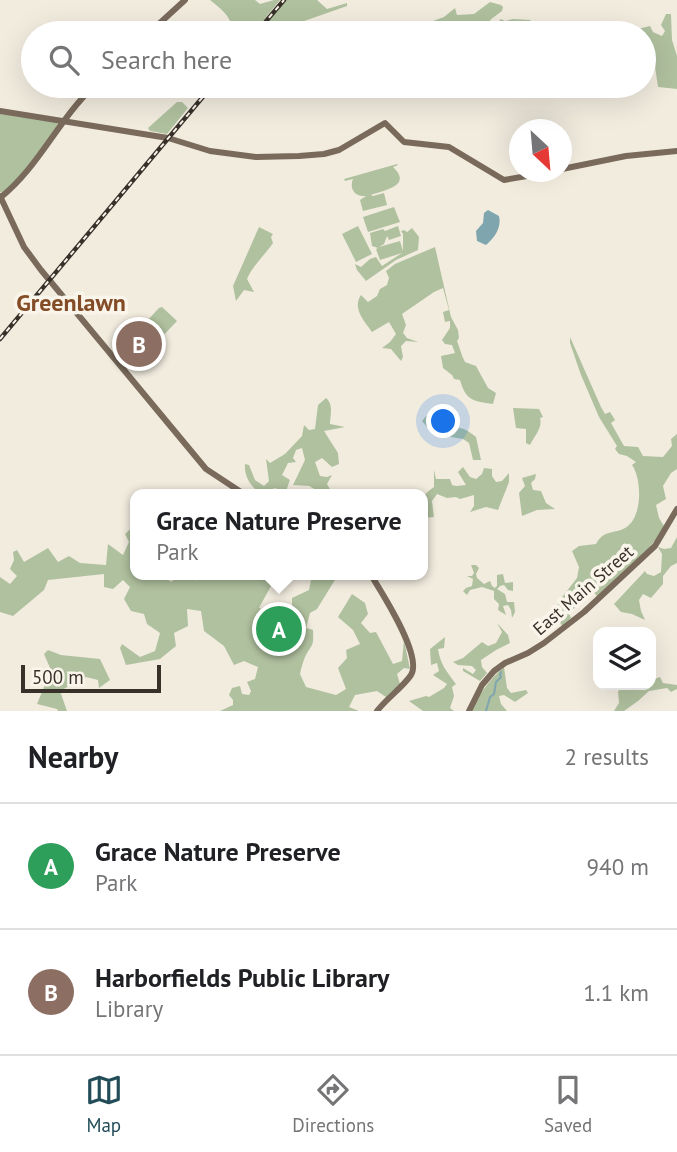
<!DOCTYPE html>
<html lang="en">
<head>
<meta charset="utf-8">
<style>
	body { margin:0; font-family:"PT Sans",sans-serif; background:#f2f2f2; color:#202124 }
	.controls { position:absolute; right:21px; bottom:21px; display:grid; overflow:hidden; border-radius:14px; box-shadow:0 7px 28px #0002 }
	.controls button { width:63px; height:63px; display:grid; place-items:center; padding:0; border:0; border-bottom:2px solid #e0e0e0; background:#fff; color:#202124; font:35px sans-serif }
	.compass { position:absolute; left:509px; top:119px; width:63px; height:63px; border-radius:50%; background:#fff; box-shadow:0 7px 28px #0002; rotate:154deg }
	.scale { position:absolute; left:21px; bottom:18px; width:140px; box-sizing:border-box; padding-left:7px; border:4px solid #38312a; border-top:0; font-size:19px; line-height:24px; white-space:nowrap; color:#38312a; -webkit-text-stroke:5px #faf5eb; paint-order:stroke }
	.you { position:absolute; left:444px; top:422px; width:24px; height:24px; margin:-18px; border:5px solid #fff; border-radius:50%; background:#1a73e8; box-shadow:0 0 0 10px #1a73e833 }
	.badge { display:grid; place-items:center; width:46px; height:46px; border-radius:50%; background:#214c58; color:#fff; font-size:23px; font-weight:700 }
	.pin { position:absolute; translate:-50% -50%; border:4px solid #fff; box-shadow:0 2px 7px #0006 }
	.popup { position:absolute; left:130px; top:489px; width:298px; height:91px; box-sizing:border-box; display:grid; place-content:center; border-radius:14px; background:#fff; filter:drop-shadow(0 2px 5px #0005); font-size:23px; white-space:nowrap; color:#757577 }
	.popup b { font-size:26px; color:#202124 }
	.popup::after { content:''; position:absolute; left:50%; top:100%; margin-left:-14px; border:14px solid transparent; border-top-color:#fff }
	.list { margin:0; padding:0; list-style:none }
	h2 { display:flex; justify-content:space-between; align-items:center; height:91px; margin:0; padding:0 28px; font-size:30px }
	h2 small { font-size:23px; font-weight:400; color:#757577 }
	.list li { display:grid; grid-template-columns:46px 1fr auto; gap:21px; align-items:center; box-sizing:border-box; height:126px; padding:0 28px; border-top:2px solid #e0e0e0 }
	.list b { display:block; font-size:26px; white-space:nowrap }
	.list p { margin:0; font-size:23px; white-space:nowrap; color:#757577 }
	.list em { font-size:23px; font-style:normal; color:#757577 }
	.icon { flex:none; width:38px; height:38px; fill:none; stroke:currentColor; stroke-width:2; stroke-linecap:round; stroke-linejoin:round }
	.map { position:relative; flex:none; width:677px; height:711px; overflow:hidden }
	.search { position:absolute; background:#fff; box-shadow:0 7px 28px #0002; left:21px; right:21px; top:21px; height:77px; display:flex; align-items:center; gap:18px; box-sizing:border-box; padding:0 24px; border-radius:38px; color:#757577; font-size:26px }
	.sheet { height:343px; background:#fff }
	nav { display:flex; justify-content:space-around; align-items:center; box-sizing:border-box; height:98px; border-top:2px solid #e0e0e0; background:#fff; font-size:19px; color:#757577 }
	nav a { display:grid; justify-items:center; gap:4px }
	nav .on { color:#214c58 }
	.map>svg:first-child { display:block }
	.green { fill:#b0c19f }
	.water { fill:#7fa5ae }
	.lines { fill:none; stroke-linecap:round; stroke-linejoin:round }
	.stream { stroke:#7fa5ae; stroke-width:2 }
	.major { stroke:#796a5c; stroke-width:6 }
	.rail-casing { stroke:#38312a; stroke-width:4.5 }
	.rail { stroke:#faf5eb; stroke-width:2; stroke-dasharray:5; stroke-linecap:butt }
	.labels { text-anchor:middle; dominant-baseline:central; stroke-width:7; stroke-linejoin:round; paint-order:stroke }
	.street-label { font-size:18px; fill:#38312a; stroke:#faf5eb }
	.district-label { font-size:24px; font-weight:bold; fill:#844c26; stroke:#faf5eb }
</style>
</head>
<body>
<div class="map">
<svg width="677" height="711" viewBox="0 0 677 711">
	<rect width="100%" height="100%" fill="#f2ecdf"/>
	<g class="green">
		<path d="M210,0H255L260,4L274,0H280L253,33H237L232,28C230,15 220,8 210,0Z"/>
		<polygon points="286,0 317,0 327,9 347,3 347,6 270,33 258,33"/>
		<polygon points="490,2 501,5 503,7 502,11 490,20 494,26 501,19 505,21 513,19 531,20 516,33 514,33 512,26 495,33 438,33 433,21 444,17 455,8 457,15 474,14"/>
		<polygon points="666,14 671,14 672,40 677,56 677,89 658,87 652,46 645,44 644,45 644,33 638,33 638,29 650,26 653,32 662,36 665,31 661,25"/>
		<polygon points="177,102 182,102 188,108 167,134 150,131 148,128"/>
		<polygon points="0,113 60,122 32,164 4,194 0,192"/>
		<path d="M397,164L398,165L393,167C413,186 384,190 371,195L373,196L384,193L387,205L363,211L360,200L366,196C355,197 349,189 353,179L345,181L344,179Z"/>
		<polygon points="394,207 400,222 368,232 363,217"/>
		<polygon points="358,226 372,254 356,262 342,234"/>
		<polygon points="398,226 401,236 389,240 387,236 384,244 379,247 400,241 403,251 403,234 401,231 404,230 407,232 412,228 419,237 418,250 396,260 366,281 357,270 355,264 361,267 370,259 376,257 382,266 402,253 380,260 376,249 378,248 372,246 370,233 383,229 385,231"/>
		<path d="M259,227L273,234L271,237L273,243C264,256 253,265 247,279L254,292L244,290L236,301L233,286Z"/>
		<path d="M435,247L451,317L458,330L459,338L457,341C460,348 461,355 465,362L476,366L488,388L496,393L493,404C473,401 466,401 460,380L454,379L452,375L443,368L441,356L455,353L452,345L445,344L442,340L450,328V321L445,322L443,312L449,310L443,288L434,292L402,314L406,325L403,333L407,338L418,342L406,341L401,346L403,357L401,361L391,349L382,348L390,342L396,334L389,322L372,332C364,321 352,308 361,295L368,302L377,296L380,289L387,285L389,278L386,271L395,264Z"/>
		<polygon points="162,307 177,321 161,338 145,323 159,308"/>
		<path d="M570,337L601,407L605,414L610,412L615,420L611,423L624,446L638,447L643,456L663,457L672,446L671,439L677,434V469L671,473L663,486L666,499L656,505L659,518L664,526C651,552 620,576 598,597L586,584L579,585L569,598L566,606L571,618L562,626L555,613L559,601L577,578L579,567L572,551L579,546L596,544C604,529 615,534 625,528C643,518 642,479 632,465L636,462L627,456L619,454L615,449L617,446L599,417L581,375L570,343Z"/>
		<path d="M326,398C334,405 330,415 330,424L345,427L324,431L338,453L339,464L332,467L322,458L315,462L320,476L327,477L332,475L327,484L333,494H320L318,491L309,486L293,485L305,460L302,448L296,450L293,458L296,462L288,463L282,475L290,480L286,491L274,488L270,494H260V493C250,486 244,476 245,464L249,465L255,480L264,486L269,481L266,459L270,463L285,454L302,436L304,425L309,430L315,429L318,405Z"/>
		<path d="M513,408L539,409L543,417L540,418C543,428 534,436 530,445L526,443V429L516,428Z"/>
		<path d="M426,416C437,427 446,425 460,428C466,429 471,433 476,437L481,460H473L469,443L463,439L433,434L422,421Z"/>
		<path d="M463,467L470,477L476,479L482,474L484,468L492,469V476L496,482L502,481L509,473V482L498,510L486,507L470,512L474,506V495L460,499L456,497L447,498L437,494L432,501L434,517L424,518C421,502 420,496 434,487V470L436,479H450L452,485L456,486L466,485L458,472Z"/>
		<polygon points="536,474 535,479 531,483 533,490 541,491 546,503 555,509 537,510 522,516 519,493 525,486 522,478"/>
		<path d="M135,525V575H163L171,582L180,575H191L196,581L199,575H261L272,584L259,608L275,613L292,606V598L309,590L312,575H338L317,609L310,613L306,628L313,630C314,648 312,643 305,657C303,662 301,668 300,674L306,687L336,695L346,689L338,668L347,658L346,650L360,644L353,630L338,617L352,594L365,603L368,614L361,623L370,633L376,632L393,664L402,661L404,640L410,669L404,668L397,674L400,684L386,697L377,691L355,695L349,707L359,711H220L233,705V700L229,695L232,688L240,686L242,694L249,695L251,691L247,682L255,679L258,667L244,661L234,665L224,646L204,631L201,611L187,609L188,626L174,633L176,646L160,659L126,665L120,648L122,644L140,657L155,651L160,633L147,624L144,614L131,611L124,599L130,587L123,580L113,589L104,587V574L48,580L44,590L13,616L0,612V577L10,584L17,576L10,569L14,560L13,552L17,550L24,562L48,548L58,562L69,556L80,563L106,565L108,544L123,555L129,542L125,534Z"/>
		<polygon points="677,537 677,563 671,566 663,576 663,584 651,598 643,594 639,600 641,611 645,620 632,614 621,612 614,604 645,571 647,574 654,576 661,572 662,554 658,547 664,549 671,548"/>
		<polygon points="471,565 476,565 479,568 476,574 477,578 484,584 490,581 492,586 495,588 497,586 497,575 503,574 505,583 513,582 513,591 508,590 504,585 500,586 497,589 505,594 507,602 514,602 515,612 512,618 511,610 508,605 503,606 506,615 498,610 499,604 494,599 494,591 482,587 470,590 467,595 463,591 466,588 472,586 473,579 467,576 472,576 474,573"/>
		<polygon points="497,623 508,635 510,643 496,650 481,660 482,667 487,673 480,681 463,671 463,668 473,674 476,670 472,666 458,665 453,662 463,658 482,642 488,646 496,643 502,632"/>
		<path d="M445,637L444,648L438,649C440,664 447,672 456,684L452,687L454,696L450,708L454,711H423L409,701L426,696L429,697L444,688L447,684L433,675L439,671L437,663L431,665L430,649Z"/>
		<polygon points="48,650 61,655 100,659 110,680 99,688 98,680 86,677 60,691 67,711 58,711 57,709 37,704 51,670 44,654"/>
		<path d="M504,667L507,688L511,693L526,690L528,693L515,702L504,695L499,696L501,704L507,711H471C480,693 489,680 504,667Z"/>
		<polygon points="660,677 663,683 677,685 677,689 671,692 667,688 649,691 638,701 624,711 614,711 619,703 618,691 629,685 651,685 651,680"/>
	</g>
	<path class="water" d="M488,210L499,216C502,228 494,238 486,245L477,241L476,231L483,223L484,213Z"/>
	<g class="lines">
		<g class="stream">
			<polyline points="558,618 577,605"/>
			<polyline points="486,711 490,697 494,694 496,682 501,677 500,675 501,672"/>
		</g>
		<g class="major">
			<polyline points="149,33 185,0"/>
			<polyline points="0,111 168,138 210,151 256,157 299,156 324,154 339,150 385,123 404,142 449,147 504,180 550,172"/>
			<polyline points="562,169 626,156 677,151"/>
			<polyline points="0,196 24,247 41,270 206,469 244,494"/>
			<path d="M0,198C39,167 58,120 94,86"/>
			<path d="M371,575C382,593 423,656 411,675C403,687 387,698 377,711"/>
			<polyline points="469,711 482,685 494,671 505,663 528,653 544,643 584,612 655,546 677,509"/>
		</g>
		<g class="rail-casing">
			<g id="rail">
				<polyline points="256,33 284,0"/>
				<polyline points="0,339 212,86"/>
			</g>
		</g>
		<use href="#rail" class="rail"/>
	</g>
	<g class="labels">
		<g class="street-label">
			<text transform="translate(583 590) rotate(-41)">East Main Street</text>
		</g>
		<g class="district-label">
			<text x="71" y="302">Greenlawn</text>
		</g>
	</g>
</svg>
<div class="controls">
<button><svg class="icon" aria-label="layers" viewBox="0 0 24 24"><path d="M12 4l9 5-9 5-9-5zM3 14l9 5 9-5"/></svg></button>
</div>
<svg class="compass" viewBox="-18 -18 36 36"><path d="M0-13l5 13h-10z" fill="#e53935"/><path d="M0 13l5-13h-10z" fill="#757577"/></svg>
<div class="scale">500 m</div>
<div class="you"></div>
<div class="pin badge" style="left:279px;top:629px;background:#2e9e5b">A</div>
<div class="popup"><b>Grace Nature Preserve</b>Park</div>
<div class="pin badge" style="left:139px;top:344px;background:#8d6e63">B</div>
<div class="search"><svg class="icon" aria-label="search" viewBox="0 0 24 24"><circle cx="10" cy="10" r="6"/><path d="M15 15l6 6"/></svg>Search here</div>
</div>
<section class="sheet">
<h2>Nearby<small>2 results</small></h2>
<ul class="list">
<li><span class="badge" style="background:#2e9e5b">A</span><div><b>Grace Nature Preserve</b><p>Park</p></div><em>940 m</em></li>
<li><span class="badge" style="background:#8d6e63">B</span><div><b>Harborfields Public Library</b><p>Library</p></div><em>1.1 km</em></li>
</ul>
</section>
<nav>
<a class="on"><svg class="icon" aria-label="map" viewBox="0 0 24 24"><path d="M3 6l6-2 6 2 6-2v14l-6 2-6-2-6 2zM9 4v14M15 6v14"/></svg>Map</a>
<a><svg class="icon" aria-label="directions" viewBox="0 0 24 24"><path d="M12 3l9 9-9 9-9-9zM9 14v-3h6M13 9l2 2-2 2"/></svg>Directions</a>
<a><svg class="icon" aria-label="saved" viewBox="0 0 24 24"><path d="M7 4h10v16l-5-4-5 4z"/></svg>Saved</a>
</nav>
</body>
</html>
